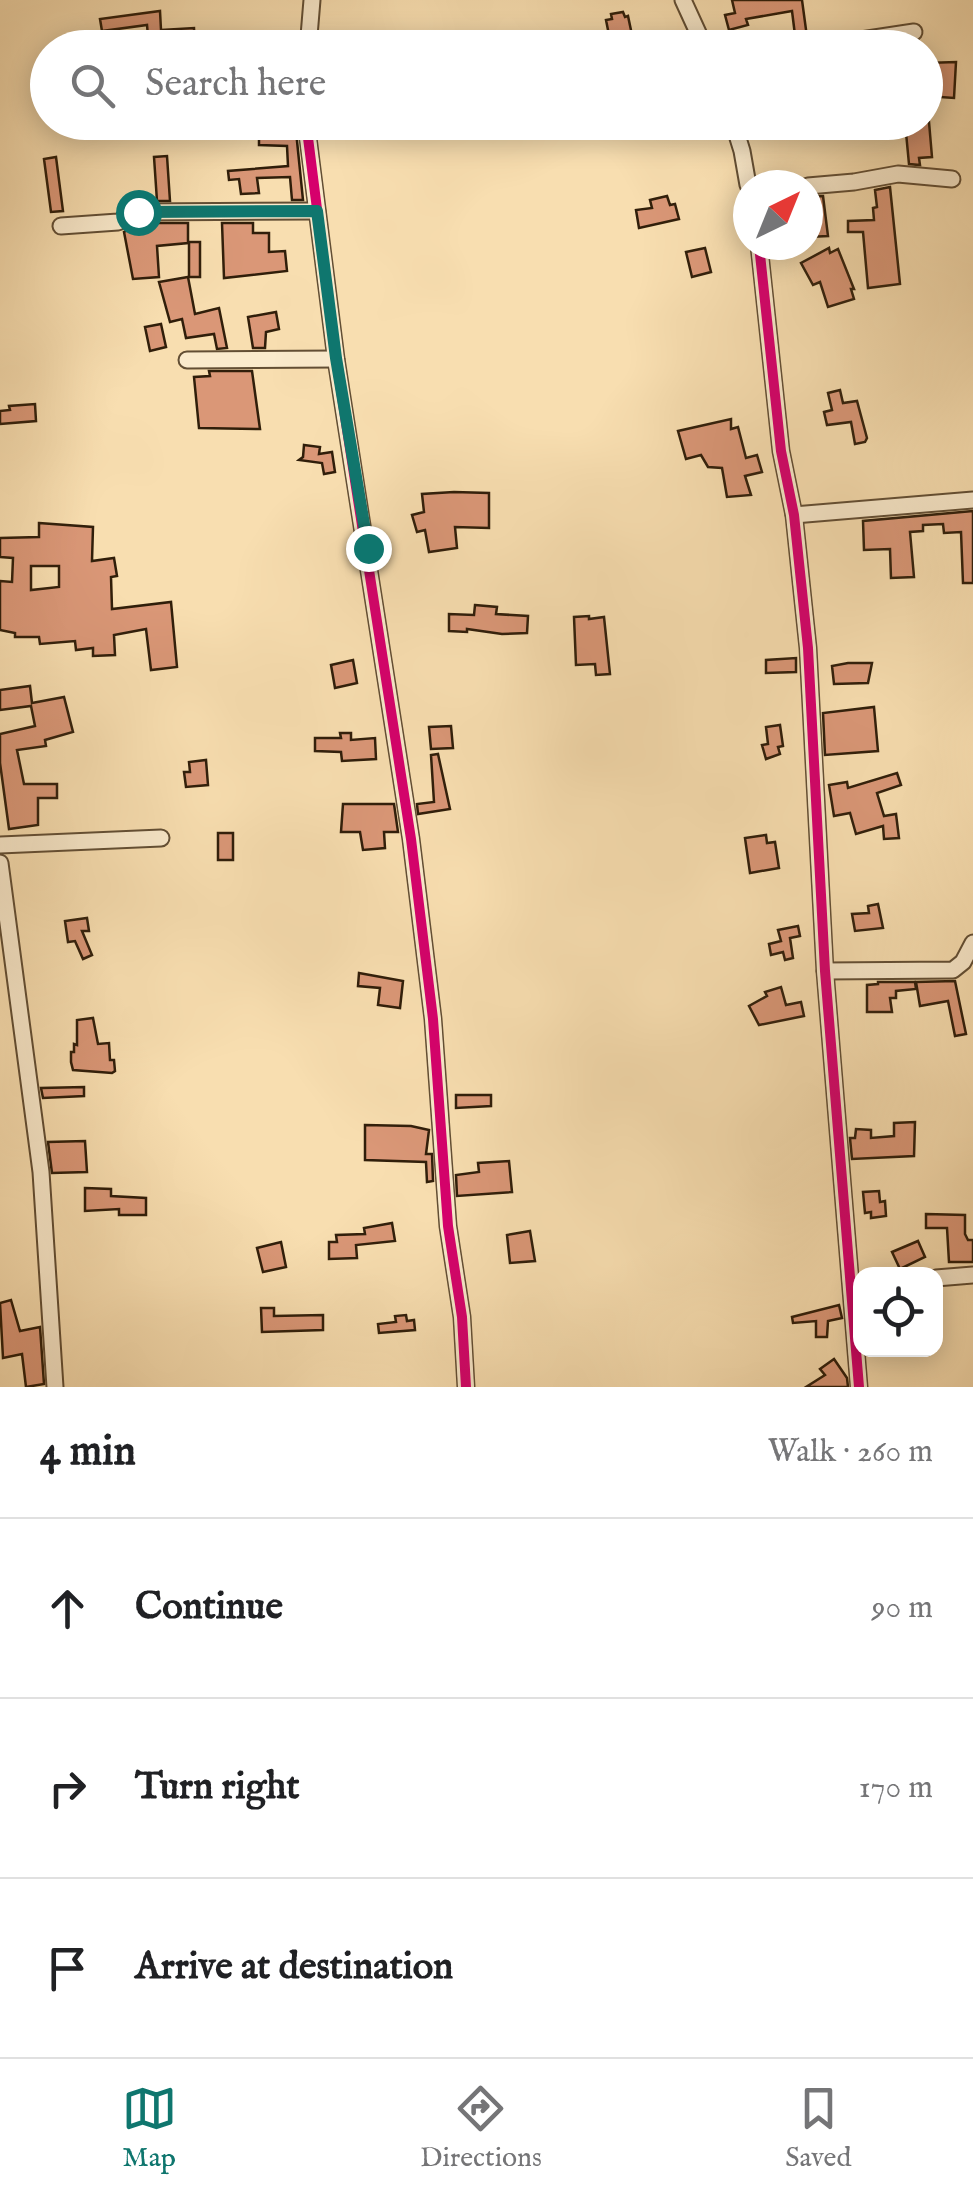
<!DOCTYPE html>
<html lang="en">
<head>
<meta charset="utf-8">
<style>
	body { margin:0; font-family:"IM FELL English",serif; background:#f6f6f6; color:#202124 }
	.controls { position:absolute; right:30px; bottom:30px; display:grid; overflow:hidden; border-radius:20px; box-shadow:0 5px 25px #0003 }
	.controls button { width:90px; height:90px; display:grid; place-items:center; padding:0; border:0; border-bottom:2px solid #e0e0e0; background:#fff; color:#202124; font:50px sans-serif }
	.compass { position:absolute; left:733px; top:170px; width:90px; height:90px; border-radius:50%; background:#fff; box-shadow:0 5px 25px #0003; rotate:43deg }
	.stop { position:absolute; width:30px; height:30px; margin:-22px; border:8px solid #0f766e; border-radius:50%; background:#fff }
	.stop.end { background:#0f766e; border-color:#fff; box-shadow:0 2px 10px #0008 }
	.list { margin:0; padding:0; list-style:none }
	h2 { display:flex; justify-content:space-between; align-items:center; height:130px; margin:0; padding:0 40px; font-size:42px }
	h2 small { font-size:32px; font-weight:400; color:#757577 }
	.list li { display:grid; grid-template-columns:65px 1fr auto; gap:30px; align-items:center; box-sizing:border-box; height:180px; padding:0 40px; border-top:2px solid #e0e0e0 }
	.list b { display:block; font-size:38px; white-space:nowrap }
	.list em { font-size:32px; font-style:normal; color:#757577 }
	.icon { flex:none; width:55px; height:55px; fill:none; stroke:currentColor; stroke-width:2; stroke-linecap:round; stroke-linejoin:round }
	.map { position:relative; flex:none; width:973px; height:1387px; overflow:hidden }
	.search { position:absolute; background:#fff; box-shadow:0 5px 25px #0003; left:30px; right:30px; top:30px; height:110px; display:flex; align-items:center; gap:25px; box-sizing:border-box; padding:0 35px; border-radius:55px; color:#757577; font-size:38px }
	.sheet { height:670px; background:#fff }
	nav { display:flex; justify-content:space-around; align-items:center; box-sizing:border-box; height:140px; border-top:2px solid #e0e0e0; background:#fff; font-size:28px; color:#757577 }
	nav a { display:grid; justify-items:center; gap:5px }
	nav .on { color:#0f766e }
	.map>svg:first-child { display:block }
	.building { fill:#da9777; stroke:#301e0a; stroke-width:2.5; fill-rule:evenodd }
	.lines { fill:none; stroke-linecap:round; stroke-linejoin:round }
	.minor-casing { stroke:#624e34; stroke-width:19 }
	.minor { stroke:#faeacc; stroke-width:15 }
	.cycleway-casing { stroke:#faeacc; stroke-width:16 }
	.cycleway { stroke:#d6006c; stroke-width:10 }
	.route { stroke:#0f766e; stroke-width:12 }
</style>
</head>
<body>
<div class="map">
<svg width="973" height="1387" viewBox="0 0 973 1387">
	<rect width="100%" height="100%" fill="#f8deb0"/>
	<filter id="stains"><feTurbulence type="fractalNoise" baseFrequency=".002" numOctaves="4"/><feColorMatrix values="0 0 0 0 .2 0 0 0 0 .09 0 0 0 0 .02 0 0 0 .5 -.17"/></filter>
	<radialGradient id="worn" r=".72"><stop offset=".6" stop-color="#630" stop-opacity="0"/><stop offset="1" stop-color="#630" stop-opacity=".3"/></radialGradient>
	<g class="building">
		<polygon points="732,0 802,0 807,37 796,43 792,11 746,19 748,25 729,30 725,15 735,13"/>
		<polygon points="160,11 161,30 194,28 195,48 149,48 147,25 102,31 100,19"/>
		<polygon points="623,12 625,17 628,16 632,35 610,40 606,20 612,19 611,14"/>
		<polygon points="956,62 954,98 926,96 926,63"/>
		<polygon points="854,122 892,122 893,127 856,135"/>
		<polygon points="905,122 929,122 932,157 919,158 920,165 909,164"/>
		<polygon points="259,131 296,131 303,200 292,200 290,177 257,178 259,193 241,194 239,179 229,180 228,171 288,166 287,146 259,145"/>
		<polygon points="167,156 170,201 157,201 154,157"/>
		<polygon points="56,157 63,211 51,212 44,159"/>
		<polygon points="890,187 900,284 868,288 863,232 848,232 848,221 874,220 873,208 877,207 875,190"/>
		<polygon points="667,196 670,205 675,204 679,219 639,228 636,210 652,208 650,200"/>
		<polygon points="823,196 828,236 808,237 808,197"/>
		<polygon points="142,223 188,223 188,243 157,246 159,277 133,279 124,232"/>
		<polygon points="222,223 253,223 253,233 269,233 269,252 285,251 287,271 224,278"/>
		<rect x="189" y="242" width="11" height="35"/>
		<polygon points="705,248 711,272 692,277 686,252"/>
		<polygon points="829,248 830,253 838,249 854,289 851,289 854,299 828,307 820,282 813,285 801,263"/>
		<polygon points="188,277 195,314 219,308 227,348 217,349 214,334 186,338 182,319 170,322 159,282"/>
		<polygon points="276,312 279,329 266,332 265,348 253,348 248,317"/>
		<polygon points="161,324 166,347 150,351 145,327"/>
		<polygon points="209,371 252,371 260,429 199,428 194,377 210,376"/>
		<polygon points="840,390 843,403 857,401 867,438 865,442 855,444 851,422 827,425 824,412 832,410 828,393"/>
		<polygon points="35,404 36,421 0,424 0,411 10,410 9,406"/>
		<polygon points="731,419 731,429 738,427 746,458 757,455 762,472 745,476 751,495 727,497 722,468 708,467 701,455 686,459 678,431"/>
		<polygon points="304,445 320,447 319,454 332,452 335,472 324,474 322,463 299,460 303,457"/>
		<polygon points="454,492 489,493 489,528 455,527 457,548 429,552 425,530 417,532 412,515 424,512 422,494"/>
		<polygon points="973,511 973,583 963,583 961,532 944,533 943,524 923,525 923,531 910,532 914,577 891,578 890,549 864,550 863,521"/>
		<path d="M39,523L93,527L92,561L114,558L117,576L111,577L112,609L171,602L177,667L151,670L146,629L114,635L115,655L93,656V648L76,650L75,641L40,644L39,637H15V633L0,630V581L12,582L13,558L0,557V538L39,537ZM31,566H59V587L31,590Z"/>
		<polygon points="475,605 497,607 496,614 528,616 527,633 502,634 467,629 467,632 449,631 449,614 474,615"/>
		<polygon points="589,616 589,619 604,617 610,674 596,675 595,664 576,665 574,617"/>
		<polygon points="796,658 796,672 766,673 766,660"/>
		<polygon points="353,660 357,683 335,688 331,665"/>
		<polygon points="848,663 872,663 868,683 834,684 832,666"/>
		<polygon points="30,686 32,703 64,697 73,732 45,740 46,746 17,750 24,784 57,784 57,798 38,798 38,825 9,829 0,763 0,734 35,726 31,706 0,710 0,690"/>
		<polygon points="874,707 878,751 825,755 823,713"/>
		<polygon points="780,725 783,746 778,747 780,754 766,759 762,745 768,744 766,727"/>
		<polygon points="451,726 453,748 431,749 429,727"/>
		<polygon points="340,733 351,733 351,740 375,738 376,759 342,761 341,752 315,751 315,738 341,738"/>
		<polygon points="438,754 450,809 418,814 417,804 434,802 431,755"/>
		<polygon points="206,760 208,785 186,787 184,772 190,772 189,762"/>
		<polygon points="897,773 901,785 877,793 884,816 896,814 899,838 884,839 883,826 856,834 850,813 834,816 829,785 847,782 848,788"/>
		<polygon points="343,804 394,804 398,832 384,832 385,848 363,850 360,832 341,832"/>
		<rect x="218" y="833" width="15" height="27"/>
		<polygon points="766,835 767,843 775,842 779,868 750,873 745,838"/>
		<polygon points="878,904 883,928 855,931 852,914 869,913 868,906"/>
		<polygon points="87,918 89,931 82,931 92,955 83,959 75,941 68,942 65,921"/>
		<polygon points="798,926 800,936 790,938 793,958 785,960 783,952 771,955 769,944 781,941 778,930"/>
		<polygon points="359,973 403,981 400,1008 378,1005 380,988 358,986"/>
		<polygon points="955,981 966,1034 955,1036 948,1001 920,1006 916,982"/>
		<polygon points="878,982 915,982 916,989 896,991 896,998 890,998 892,1012 867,1012 867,985 878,984"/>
		<polygon points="781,987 786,1005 801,1002 804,1016 759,1025 749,1006 767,996 765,992"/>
		<polygon points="93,1018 98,1044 109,1043 110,1060 114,1060 115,1071 112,1073 73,1070 71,1062 71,1052 74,1052 74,1044 77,1045 77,1020"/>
		<polygon points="84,1087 84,1096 43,1098 41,1088"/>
		<polygon points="456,1095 491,1095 491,1106 456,1108"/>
		<polygon points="915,1122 914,1156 852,1159 850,1138 855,1138 856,1129 871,1130 871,1138 894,1136 894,1123"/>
		<polygon points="365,1125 411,1126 429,1130 426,1154 432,1154 433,1181 427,1182 426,1162 365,1160"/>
		<polygon points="85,1141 87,1172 52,1173 48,1142"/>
		<polygon points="509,1161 512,1192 457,1196 456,1175 479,1172 478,1163"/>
		<polygon points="85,1188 111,1189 111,1196 146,1198 146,1215 119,1215 119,1209 85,1211"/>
		<polygon points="879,1191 880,1202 885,1201 886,1216 871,1218 871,1212 865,1213 863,1192"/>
		<polygon points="926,1214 965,1215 965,1234 968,1240 973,1240 973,1262 949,1262 947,1228 926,1228"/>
		<polygon points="392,1223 395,1241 356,1245 357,1258 329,1259 329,1242 337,1242 336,1235 365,1234 364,1228"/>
		<polygon points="530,1231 535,1261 510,1263 507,1235"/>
		<polygon points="918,1241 925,1257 900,1269 892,1252"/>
		<polygon points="281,1242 286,1267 263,1272 257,1248"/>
		<polygon points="11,1300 20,1331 40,1327 44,1384 26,1387 22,1354 3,1358 0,1303"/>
		<polygon points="839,1305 842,1318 828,1321 827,1337 816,1337 816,1321 793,1323 792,1317"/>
		<polygon points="261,1308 274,1308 274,1316 323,1315 323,1330 262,1332"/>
		<polygon points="406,1315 407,1321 414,1320 415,1330 379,1333 378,1324 396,1322 395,1316"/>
		<polygon points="834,1359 847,1378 848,1387 806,1387 825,1375 820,1369"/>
	</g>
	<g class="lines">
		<g class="minor-casing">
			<g id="minor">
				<polyline points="683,0 705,48"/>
				<polyline points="308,48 312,0"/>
				<polyline points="808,48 914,32"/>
				<polyline points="306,122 336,359 411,839 433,1019 448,1226 462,1317 466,1387"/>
				<polyline points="733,122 742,151 748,185"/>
				<polyline points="808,186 854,182 898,174 952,179"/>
				<polyline points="61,226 118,222 139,212 317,211"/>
				<polyline points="759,245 781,451 794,515 808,648 825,971 859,1387"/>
				<polyline points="187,360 336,359"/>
				<polyline points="794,515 973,500"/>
				<polyline points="0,845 161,838"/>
				<polyline points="0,863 41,1172 55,1387"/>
				<polyline points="825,971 953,970 963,962 973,943"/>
				<polyline points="936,1278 973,1275"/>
			</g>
		</g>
		<use href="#minor" class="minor"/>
		<g class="cycleway-casing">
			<g id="cycleway">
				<polyline points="306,122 336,359 411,839 433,1019 448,1226 462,1317 466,1387"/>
				<polyline points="759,245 781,451 794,515 808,648 825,971 859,1387"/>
			</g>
		</g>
		<use href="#cycleway" class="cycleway"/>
	</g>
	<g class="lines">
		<polyline class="route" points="138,212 317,211 336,358 368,548"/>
	</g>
	<rect width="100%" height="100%" filter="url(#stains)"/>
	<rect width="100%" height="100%" fill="url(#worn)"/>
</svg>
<div class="controls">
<button><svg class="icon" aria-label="locate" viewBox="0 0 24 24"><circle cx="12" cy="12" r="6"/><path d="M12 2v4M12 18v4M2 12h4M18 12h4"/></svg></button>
</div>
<svg class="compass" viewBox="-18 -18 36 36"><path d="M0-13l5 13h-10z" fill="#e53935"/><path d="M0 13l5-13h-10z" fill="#757577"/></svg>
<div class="stop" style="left:138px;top:212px"></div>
<div class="stop end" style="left:368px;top:548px"></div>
<div class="search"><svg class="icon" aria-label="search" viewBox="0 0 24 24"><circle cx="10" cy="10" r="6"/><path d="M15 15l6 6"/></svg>Search here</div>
</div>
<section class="sheet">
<h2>4 min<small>Walk · 260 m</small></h2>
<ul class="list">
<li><svg class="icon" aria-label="ahead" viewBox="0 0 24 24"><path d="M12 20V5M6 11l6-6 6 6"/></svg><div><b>Continue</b></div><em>90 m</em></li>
<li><svg class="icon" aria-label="right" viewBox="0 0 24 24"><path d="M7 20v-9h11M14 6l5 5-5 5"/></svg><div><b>Turn right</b></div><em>170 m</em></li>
<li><svg class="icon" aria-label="arrive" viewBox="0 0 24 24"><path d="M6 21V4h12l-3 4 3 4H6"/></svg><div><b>Arrive at destination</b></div></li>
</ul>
</section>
<nav>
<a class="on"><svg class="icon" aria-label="map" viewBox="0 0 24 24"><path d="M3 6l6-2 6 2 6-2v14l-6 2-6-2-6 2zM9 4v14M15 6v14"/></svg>Map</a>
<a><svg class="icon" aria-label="directions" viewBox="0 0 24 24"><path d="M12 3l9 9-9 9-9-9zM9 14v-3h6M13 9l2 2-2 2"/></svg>Directions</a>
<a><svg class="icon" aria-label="saved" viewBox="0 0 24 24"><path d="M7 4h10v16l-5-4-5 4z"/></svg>Saved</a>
</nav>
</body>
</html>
